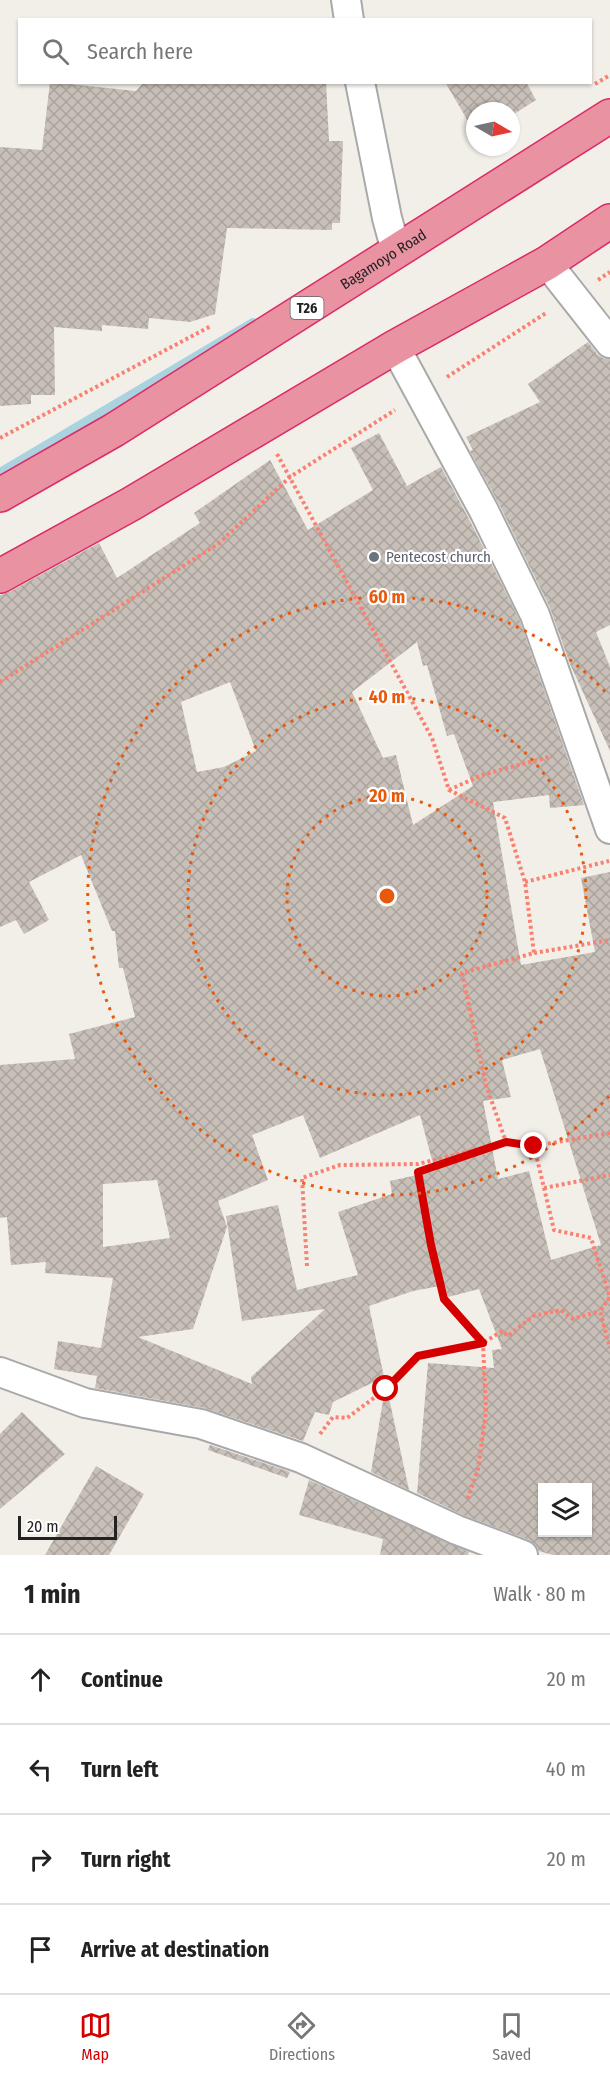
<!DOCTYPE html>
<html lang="en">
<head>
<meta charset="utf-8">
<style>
	body { margin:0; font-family:"Fira Sans Condensed",sans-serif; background:#f2f2f2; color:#222 }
	.controls { position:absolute; right:18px; bottom:18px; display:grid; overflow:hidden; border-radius:0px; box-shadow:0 2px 4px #0004 }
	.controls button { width:54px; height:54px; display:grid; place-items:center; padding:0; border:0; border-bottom:2px solid #e0e0e0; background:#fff; color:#222; font:30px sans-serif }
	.compass { position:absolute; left:466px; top:102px; width:54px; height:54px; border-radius:50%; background:#fff; box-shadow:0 2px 4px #0004; rotate:99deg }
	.scale { position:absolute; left:18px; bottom:15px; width:99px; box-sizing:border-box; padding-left:6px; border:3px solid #222; border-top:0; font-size:16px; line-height:21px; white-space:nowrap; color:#222; -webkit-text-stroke:4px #fff; paint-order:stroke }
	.stop { position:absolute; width:18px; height:18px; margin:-14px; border:4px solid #d40000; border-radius:50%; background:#fff }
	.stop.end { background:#d40000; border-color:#fff; box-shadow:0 2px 6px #0008 }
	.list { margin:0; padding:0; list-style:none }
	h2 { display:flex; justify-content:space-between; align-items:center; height:78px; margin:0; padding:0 24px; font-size:26px }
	h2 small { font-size:20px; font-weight:400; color:#767676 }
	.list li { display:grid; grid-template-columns:39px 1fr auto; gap:18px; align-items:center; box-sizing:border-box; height:90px; padding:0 24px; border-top:2px solid #e0e0e0 }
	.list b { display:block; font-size:22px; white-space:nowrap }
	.list em { font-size:20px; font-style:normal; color:#767676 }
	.icon { flex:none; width:33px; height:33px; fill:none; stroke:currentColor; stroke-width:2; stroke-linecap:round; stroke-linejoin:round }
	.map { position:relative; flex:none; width:610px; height:1555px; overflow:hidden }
	.search { position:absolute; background:#fff; box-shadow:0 2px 4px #0004; left:18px; right:18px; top:18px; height:66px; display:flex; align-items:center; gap:15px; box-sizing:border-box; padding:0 21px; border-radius:0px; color:#767676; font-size:22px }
	.sheet { height:438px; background:#fff }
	nav { display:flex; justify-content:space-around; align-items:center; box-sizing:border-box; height:84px; border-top:2px solid #e0e0e0; background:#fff; font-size:16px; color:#767676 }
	nav a { display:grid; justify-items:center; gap:3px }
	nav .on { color:#d40000 }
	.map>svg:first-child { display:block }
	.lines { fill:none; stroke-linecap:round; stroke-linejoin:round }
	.stream { stroke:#aad3df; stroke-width:10 }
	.building { fill:url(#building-cross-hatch); fill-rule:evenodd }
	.street-casing { stroke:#a9a9a9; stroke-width:32 }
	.highway-casing { stroke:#dc2a67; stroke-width:36 }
	.path { stroke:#fa8072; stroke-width:4; stroke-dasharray:3 3; stroke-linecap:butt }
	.street { stroke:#fff; stroke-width:28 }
	.highway { stroke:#e892a2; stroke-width:33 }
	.route { stroke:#d40000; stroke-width:8 }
	.ring { fill:none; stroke:#e8590c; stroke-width:3; stroke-dasharray:3 6 }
	.worship-dot { fill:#6b7280; stroke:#fff; stroke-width:2 }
	.labels { text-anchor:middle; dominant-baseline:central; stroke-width:4.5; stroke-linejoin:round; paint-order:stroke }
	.shield { fill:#fff; stroke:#646464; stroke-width:1.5 }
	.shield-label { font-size:14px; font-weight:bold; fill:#222 }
	.street-label { font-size:15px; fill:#222; stroke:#fff }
	.worship-label { font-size:15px; fill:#5b616d; stroke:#fff; text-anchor:start }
	.centre { fill:#e8590c; stroke:#fff; stroke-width:3 }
	.ring-label { font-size:18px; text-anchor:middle; font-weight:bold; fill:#e8590c; stroke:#fff; stroke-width:4.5; stroke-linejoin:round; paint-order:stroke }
</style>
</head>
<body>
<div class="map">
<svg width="610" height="1555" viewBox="0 0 610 1555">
	<defs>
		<pattern id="building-cross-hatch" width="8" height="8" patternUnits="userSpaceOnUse" patternTransform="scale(1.5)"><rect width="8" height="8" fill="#c7bfb8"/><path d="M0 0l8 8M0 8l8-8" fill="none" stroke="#aba49e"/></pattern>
	</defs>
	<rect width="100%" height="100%" fill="#f2efe9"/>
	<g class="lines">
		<polyline class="stream" points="0,473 253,323"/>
	</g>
	<g class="building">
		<polygon points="50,82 136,91 144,82 326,82 329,141 343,141 340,223 332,223 332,230 227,228 215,314 190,322 149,318 148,329 102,325 102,331 54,327 55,395 31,395 31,404 0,406 0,147 42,150"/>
		<polygon points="445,82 526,82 536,100 511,116 511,111 475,111 475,133"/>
		<polygon points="588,342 597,354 603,358 610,359 610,625 596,632 610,667 610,751 570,664 550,608 499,504 470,451 473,450 466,437 540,402 528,384"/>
		<path d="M379,433L407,486L441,467L469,519L520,621L584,805L550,808L549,795L493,802L521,965L595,952L581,878L610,872V1555H553L539,1551L535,1544L529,1540L463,1515L417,1493L428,1363L494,1368L492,1350L502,1349L479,1289L448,1297L445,1285L413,1291L369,1306L384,1377L333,1402L329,1415L315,1412L303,1441L204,1408L95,1388L97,1376L54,1369L58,1341L101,1348L113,1278L45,1273L46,1262L11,1265L7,1217L0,1218V1065L75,1059L69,1034L135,1017L123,968H119L115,931H112L81,855L29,882L49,920L24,934L16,920L0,927V595L9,592L99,543L117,578L200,523L194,513L270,460L308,530L373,490L351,448ZM417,642L423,666L427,665L447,736L454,734L473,786L413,825L396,755L383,758L352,692ZM230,682L256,751L224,767L197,772L181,702ZM540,1049L601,1245L551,1260L529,1171L498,1179L483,1101L511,1097L502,1060ZM303,1115L320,1158L420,1115L435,1171L390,1181L392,1194L338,1212L358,1275L297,1290L278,1205L226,1216L242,1321L325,1309L251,1377L252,1384L138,1337L193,1329L227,1227L218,1201L268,1180L252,1135ZM157,1180L170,1238L103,1247V1184ZM543,1488H588V1533H543Z"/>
		<polygon points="385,1389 387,1389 409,1490 371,1472"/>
		<polygon points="22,1412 65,1454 0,1509 0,1434"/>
		<polygon points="210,1445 290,1472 287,1478 208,1450"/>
		<polygon points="96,1466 144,1494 109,1555 45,1555"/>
		<polygon points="309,1480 469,1552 468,1555 380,1555 383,1539 299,1515"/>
	</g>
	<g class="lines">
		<g class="street-casing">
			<g id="street">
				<polyline points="346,0 349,20"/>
				<polyline points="360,82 387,218 396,251"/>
				<polyline points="547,263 610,343"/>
				<polyline points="395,347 484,511 535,615 610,829"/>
				<polyline points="0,1372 85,1403 201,1424 301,1458 457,1530 523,1555"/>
			</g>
		</g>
		<g class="highway-casing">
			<g id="highway">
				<path id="s1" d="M0,495L114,430L610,116"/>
				<polyline points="0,576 131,504 395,347 547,263 610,221"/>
			</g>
		</g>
		<g class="path">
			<polyline points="595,84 610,75"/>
			<polyline points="598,280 610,272"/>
			<polyline points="447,377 546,313"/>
			<polyline points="0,438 211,326"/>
			<polyline points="277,454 432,738 449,790 505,818 525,882 534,953 462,973 486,1085 506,1142 534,1146"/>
			<polyline points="0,682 218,544 290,477 395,410"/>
			<polyline points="449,790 482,775 552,756"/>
			<polyline points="525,882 609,861"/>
			<polyline points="534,953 610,940"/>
			<polyline points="610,1133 534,1146 554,1230 591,1238 610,1297 600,1311 610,1348"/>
			<polyline points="544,1188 610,1175"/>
			<polyline points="307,1266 302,1178 340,1165 418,1164 506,1142 419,1172 431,1245 445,1299 483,1343 486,1411 478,1469 467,1501"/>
			<polyline points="320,1434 333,1417 347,1418 386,1389 418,1356 483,1343 502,1331 508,1336 533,1316 561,1310 573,1319 600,1311"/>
		</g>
		<use href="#street" class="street"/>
		<use href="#highway" class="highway"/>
	</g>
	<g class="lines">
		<polyline class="route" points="386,1389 418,1356 483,1343 444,1299 431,1245 418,1172 506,1142 534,1146"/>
	</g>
	<g class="ring">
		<circle cx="387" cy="896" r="100"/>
		<circle cx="387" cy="896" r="199"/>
		<path d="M609 1096A299 299 0 1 1 609 696"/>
	</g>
	<circle class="worship-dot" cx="374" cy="557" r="6"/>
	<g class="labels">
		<rect class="shield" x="290.5" y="297" width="33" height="22" rx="4.5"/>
		<g class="shield-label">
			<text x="307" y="308">T26</text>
		</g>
		<g class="street-label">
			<text stroke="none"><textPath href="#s1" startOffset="450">Bagamoyo Road</textPath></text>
		</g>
		<g class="worship-label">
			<text x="386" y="557">Pentecost church</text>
		</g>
	</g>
	<circle cx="387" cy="896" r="9" class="centre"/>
	<g class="ring-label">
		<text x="387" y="603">60 m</text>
		<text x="387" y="703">40 m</text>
		<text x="387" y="802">20 m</text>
	</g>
</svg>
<div class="controls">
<button><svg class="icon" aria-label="layers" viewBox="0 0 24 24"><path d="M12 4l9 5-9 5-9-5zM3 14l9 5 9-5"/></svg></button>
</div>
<svg class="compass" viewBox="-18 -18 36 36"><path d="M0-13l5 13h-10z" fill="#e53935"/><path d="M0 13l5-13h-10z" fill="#767676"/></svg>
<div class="scale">20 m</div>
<div class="stop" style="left:386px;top:1389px"></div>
<div class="stop end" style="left:534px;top:1146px"></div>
<div class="search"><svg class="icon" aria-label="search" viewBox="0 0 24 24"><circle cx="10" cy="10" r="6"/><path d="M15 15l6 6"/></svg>Search here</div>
</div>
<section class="sheet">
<h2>1 min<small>Walk · 80 m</small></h2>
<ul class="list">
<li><svg class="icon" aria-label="ahead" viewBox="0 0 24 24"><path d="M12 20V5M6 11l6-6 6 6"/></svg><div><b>Continue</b></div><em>20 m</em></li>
<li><svg class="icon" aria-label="left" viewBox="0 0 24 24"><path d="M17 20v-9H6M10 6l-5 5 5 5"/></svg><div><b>Turn left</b></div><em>40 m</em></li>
<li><svg class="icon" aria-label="right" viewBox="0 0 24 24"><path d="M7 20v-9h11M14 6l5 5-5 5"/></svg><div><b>Turn right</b></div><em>20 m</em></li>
<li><svg class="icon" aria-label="arrive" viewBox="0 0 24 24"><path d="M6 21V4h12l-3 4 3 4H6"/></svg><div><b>Arrive at destination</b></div></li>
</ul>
</section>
<nav>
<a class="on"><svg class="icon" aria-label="map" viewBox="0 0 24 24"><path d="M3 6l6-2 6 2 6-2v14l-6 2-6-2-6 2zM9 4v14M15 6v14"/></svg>Map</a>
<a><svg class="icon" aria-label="directions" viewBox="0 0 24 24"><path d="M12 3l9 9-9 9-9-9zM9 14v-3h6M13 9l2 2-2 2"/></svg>Directions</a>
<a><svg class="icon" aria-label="saved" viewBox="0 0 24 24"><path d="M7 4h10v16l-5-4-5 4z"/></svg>Saved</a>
</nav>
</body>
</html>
